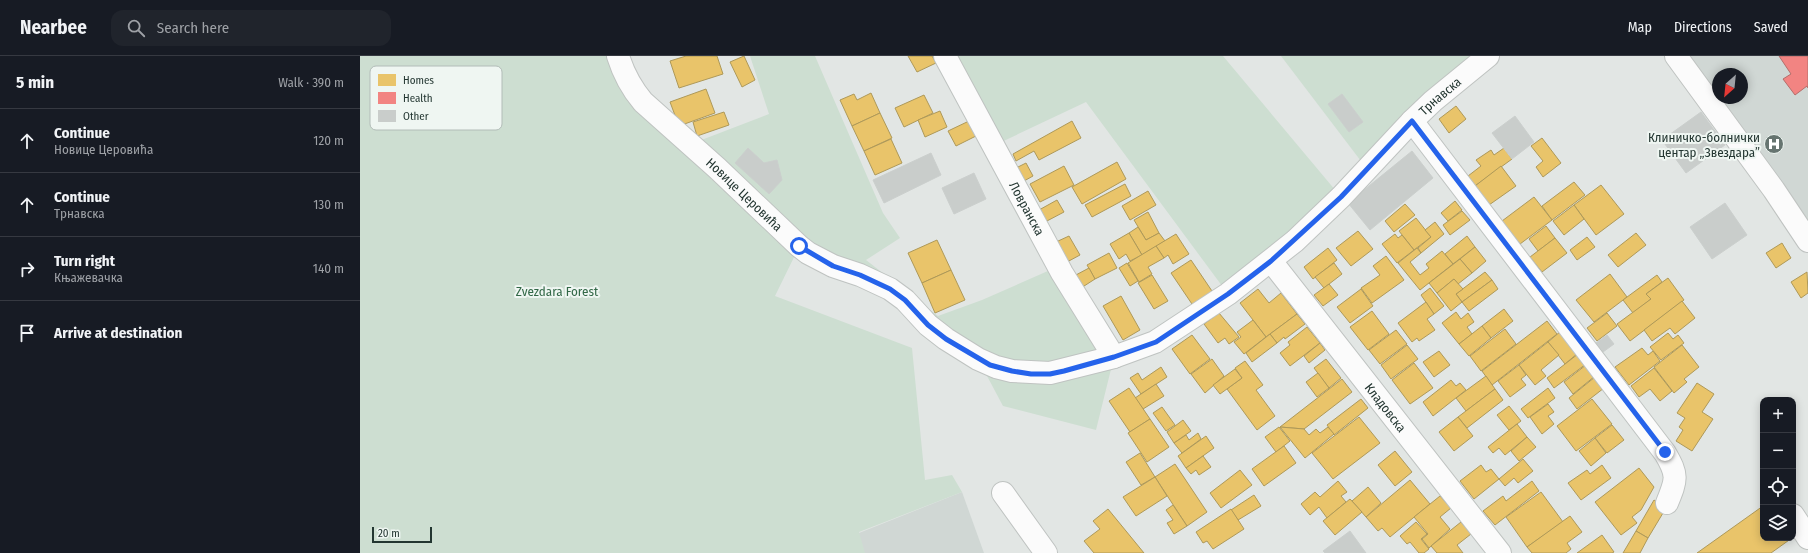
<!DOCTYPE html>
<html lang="en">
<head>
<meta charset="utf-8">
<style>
	body { margin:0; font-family:"Fira Sans Condensed",sans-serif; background:#20242c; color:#f1f3f6 }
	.controls { position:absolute; right:12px; bottom:12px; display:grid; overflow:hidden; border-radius:8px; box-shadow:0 2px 10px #0003 }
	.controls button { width:36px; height:36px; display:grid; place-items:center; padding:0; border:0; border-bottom:1px solid #363941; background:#171b24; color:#f1f3f6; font:20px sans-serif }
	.compass { position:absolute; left:1352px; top:12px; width:36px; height:36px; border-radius:50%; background:#171b24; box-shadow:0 2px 10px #0003; rotate:207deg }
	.scale { position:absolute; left:12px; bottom:10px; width:60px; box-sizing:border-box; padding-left:4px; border:2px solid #233631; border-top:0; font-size:11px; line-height:14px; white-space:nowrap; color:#233631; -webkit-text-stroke:3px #eff6f2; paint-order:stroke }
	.stop { position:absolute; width:12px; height:12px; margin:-9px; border:3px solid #2563eb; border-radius:50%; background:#fff }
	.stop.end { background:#2563eb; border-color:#fff; box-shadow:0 1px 4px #0008 }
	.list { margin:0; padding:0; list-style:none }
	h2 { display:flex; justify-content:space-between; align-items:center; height:52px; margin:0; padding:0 16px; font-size:17px }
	h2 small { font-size:13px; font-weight:400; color:#9ea1a6 }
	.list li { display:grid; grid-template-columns:26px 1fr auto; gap:12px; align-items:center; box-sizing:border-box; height:64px; padding:0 16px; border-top:1px solid #363941 }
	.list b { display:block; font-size:15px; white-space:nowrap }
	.list p { margin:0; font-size:13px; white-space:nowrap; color:#9ea1a6 }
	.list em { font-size:13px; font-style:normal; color:#9ea1a6 }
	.icon { flex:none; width:22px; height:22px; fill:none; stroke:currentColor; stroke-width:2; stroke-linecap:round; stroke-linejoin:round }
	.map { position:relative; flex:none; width:1448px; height:497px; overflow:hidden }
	header { display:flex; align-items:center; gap:24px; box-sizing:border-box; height:56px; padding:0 20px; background:#171b24; border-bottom:1px solid #363941 }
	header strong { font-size:19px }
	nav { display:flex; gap:22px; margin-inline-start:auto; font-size:14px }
	.search { width:280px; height:36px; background:#20242c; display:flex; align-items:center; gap:10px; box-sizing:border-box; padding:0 14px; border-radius:12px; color:#9ea1a6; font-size:15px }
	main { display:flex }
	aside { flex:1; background:#171b24 }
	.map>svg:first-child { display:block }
	.built { fill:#d0d7d4; fill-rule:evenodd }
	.green { fill:#cdded1 }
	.homes { fill:#e9c46a; stroke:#ae9959 }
	.health { fill:#f28482; stroke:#b46d6a }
	.building { fill:#c9cdcb; stroke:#cbcfcd }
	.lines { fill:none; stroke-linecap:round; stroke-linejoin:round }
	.minor-casing { stroke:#bfc3c1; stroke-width:24 }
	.minor { stroke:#fbfbfb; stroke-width:22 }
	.route { stroke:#2563eb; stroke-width:5 }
	.labels { text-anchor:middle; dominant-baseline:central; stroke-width:4; stroke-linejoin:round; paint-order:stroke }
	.street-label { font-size:13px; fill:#233631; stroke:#eff6f2 }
	.poi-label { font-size:13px; fill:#233631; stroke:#eff6f2; text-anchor:end }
	.park-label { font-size:13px; fill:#326847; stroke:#eff6f2 }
	.key { fill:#eff6f2; stroke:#b2bcb8; stroke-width:1 }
	.key-label { font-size:11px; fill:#233631 }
</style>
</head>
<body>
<header>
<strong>Nearbee</strong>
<div class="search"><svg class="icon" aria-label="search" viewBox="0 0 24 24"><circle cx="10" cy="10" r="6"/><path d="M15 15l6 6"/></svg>Search here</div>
<nav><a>Map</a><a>Directions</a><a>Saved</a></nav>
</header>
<main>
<aside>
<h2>5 min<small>Walk · 390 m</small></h2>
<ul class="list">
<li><svg class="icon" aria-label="ahead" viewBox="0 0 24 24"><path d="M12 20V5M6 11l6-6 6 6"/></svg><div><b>Continue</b><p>Новице Церовића</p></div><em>120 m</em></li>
<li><svg class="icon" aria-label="ahead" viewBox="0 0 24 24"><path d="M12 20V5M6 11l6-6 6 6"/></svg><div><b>Continue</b><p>Трнавска</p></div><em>130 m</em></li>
<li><svg class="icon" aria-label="right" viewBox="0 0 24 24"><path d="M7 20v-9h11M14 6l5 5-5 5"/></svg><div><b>Turn right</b><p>Књажевачка</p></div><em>140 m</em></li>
<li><svg class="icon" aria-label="arrive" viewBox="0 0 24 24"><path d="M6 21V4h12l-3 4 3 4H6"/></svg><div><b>Arrive at destination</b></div></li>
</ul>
</aside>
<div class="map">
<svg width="1448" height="497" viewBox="0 0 1448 497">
	<rect width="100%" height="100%" fill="#e2e6e4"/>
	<g class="built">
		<path d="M1316,0H1448V185ZM1358,18H1382V42H1358Z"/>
		<polygon points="602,436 624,497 498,497 499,477"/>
	</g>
	<g class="green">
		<polygon points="0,0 258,0 331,88 409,58 390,0 455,0 523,157 540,182 506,204 578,260 622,244 697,211 585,0 863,0 981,141 868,238 726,46 633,90 754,301 736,374 643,350 618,303 535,236 439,191 415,240 552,292 565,424 592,419 602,436 499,476 505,497 0,497"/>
		<polygon points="921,0 1121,0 1007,113"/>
	</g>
	<g class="homes">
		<polygon points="326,0 357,0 363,18 319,32 310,5"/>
		<polygon points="384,0 395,24 382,31 370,6"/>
		<polygon points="548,0 572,0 576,7 557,16"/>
		<polygon points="346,33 355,57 319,70 310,46"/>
		<polygon points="511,37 520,57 492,70 480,44 494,38 497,44"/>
		<polygon points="564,39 573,57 544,71 535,52"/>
		<polygon points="1096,50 1106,63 1089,77 1079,63"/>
		<polygon points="580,55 587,71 565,81 558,64"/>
		<polygon points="364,56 369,69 337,80 333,66"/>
		<polygon points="520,57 532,82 504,95 492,70"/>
		<polygon points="609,65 616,80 596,90 588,75"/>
		<polygon points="712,65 721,82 679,104 674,95 656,105 653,98"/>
		<polygon points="1182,82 1201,107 1183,121 1176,111 1183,105 1171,90"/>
		<polygon points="531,83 542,107 515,119 504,95"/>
		<polygon points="1144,92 1152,103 1115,130 1108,120 1121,110 1116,104 1131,94 1134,99"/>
		<polygon points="757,106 766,123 722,148 712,131"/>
		<polygon points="666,107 673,120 664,125 656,112"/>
		<polygon points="704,110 714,129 680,146 670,128"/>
		<polygon points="1141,110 1156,130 1129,149 1115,130"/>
		<polygon points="1214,126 1225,139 1192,164 1182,150"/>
		<polygon points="765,128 771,140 732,161 725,149"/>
		<polygon points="1241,129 1264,158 1236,179 1214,149"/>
		<polygon points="788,135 796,149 770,164 762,150"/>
		<polygon points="1174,141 1192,164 1160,188 1142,165"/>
		<polygon points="697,144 704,156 685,166 679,154"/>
		<polygon points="1095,145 1102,154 1088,165 1081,157"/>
		<polygon points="1045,148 1055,159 1034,176 1025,165"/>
		<polygon points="1214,149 1224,163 1204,179 1193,165"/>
		<polygon points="1102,155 1110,164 1090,179 1083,169"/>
		<polygon points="788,156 799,177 786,184 774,164"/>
		<polygon points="1056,162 1071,181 1054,194 1039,175"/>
		<polygon points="1075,166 1084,178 1061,197 1058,192 1071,181 1065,174"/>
		<polygon points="1186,170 1195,182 1178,195 1169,183"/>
		<polygon points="778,171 786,184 799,177 805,185 782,199 769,177"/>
		<polygon points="998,175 1013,193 991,210 976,192"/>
		<polygon points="769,177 782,199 770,205 766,198 759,203 750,188"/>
		<polygon points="1276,177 1286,189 1258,211 1248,199"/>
		<polygon points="816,178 829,198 813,208 808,199 804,202 796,190"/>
		<polygon points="1035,178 1038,182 1042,179 1054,194 1037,207 1022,188"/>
		<polygon points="709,180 720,199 707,206 696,186"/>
		<polygon points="1107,180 1115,191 1093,208 1085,198"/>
		<polygon points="1227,181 1235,191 1217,204 1210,194"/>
		<polygon points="1195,182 1207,197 1182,216 1170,201"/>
		<polygon points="577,184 591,214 562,227 548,197"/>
		<polygon points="1422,187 1431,202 1416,212 1406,197"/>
		<polygon points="796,190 804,202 788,211 792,218 779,226 768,207"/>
		<polygon points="1115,191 1126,205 1112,217 1100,203"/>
		<polygon points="968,192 977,204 953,223 944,211"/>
		<polygon points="1057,192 1061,197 1050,206 1060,219 1069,212 1066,208 1082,195 1093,208 1060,234 1038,207"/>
		<polygon points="749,197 757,212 735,223 727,209"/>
		<polygon points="1026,200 1044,224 1012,247 1001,232 1020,219 1013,210"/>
		<polygon points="1100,203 1112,217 1098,228 1094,223 1077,237 1069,227"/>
		<polygon points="831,204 854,238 834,251 811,217"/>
		<polygon points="767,207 778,225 770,230 759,212"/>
		<polygon points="974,207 982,218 964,232 955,221"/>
		<polygon points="729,212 735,223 721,232 714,220"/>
		<polygon points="591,214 605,244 575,257 562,227"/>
		<polygon points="1125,216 1132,224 1102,246 1096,238"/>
		<polygon points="1447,216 1448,237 1441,242 1431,226"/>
		<polygon points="1250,218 1267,241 1234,266 1216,244"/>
		<polygon points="792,219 808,245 794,253 778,227"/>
		<polygon points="1297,219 1302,226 1286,238 1291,243 1273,257 1263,244"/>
		<polygon points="1308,222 1324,244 1270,285 1257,268 1291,243 1286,238"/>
		<polygon points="1094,223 1103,233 1096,238 1102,246 1091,255 1077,237"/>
		<polygon points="1132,224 1138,233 1109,255 1102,246"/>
		<polygon points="969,228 978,239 963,250 954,239"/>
		<polygon points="1070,232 1084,250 1074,258 1061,239"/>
		<polygon points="898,233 909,247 921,237 937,258 906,281 880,247"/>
		<polygon points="1001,233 1013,250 990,267 977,251"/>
		<polygon points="761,240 780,274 763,284 743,250"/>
		<polygon points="1322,245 1335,262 1315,278 1310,272 1292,285 1284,274"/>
		<polygon points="1066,246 1074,258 1067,263 1075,274 1059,285 1057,282 1052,286 1038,267"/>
		<polygon points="1144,253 1153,265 1131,282 1122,270"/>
		<polygon points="1012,255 1029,278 1008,294 990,271"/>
		<polygon points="1096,256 1101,263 1108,257 1114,266 1107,271 1112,278 1099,288 1082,267"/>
		<polygon points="859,257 879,281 869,288 865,282 858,287 844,268"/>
		<polygon points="1247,257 1257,270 1237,285 1227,272"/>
		<polygon points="937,258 945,268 925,283 924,281 917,287 910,278"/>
		<polygon points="893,264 906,281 884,298 874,286 881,281 877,276"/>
		<polygon points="1187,265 1197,278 1132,329 1122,315"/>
		<polygon points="1122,270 1131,282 1109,300 1099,288"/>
		<polygon points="947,271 960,287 930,310 920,297 930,289 928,286"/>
		<polygon points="1145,273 1156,288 1121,315 1110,300"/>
		<polygon points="1036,274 1047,288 1020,308 1009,294"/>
		<polygon points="1201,275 1218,297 1205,308 1188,286"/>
		<polygon points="1308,277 1313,283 1318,279 1324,287 1301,304 1290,291"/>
		<polygon points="910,278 917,287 892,306 886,297"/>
		<polygon points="832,279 850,303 830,318 812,293"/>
		<polygon points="1188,286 1199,299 1181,314 1186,320 1175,329 1159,309"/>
		<polygon points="960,287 965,294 949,307 944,300"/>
		<polygon points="1047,289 1058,303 1031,323 1021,309"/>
		<polygon points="1322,289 1339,311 1324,323 1327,326 1314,337 1294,311"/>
		<polygon points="1282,292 1288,299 1293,295 1300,305 1269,329 1255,311"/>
		<polygon points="1079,295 1090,309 1074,321 1063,306"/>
		<polygon points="1218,298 1226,308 1194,332 1187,322"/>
		<polygon points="852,303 864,320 845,337 831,318"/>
		<polygon points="966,303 981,322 969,332 954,312"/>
		<polygon points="885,305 903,329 896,334 915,360 897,374 867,333 882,322 875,312"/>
		<polygon points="1054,307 1073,332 1050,348 1032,324"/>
		<polygon points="1159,309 1166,319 1161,323 1166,329 1150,341 1138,325"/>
		<polygon points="1226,309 1235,320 1213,338 1204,326"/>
		<polygon points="801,311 807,321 781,338 770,322 778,317 782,324"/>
		<polygon points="1294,312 1312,335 1300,345 1290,333 1279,341 1271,330"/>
		<polygon points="875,313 882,322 860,338 853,329"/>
		<polygon points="958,317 969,332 957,341 946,326"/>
		<polygon points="1126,320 1135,333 1106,355 1096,342"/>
		<polygon points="1235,321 1244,332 1217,353 1209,342"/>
		<polygon points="982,323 992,336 944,373 920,371"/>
		<polygon points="1091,324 1096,330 1100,327 1106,334 1073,360 1063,346"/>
		<polygon points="1337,327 1354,338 1342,356 1353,363 1332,395 1316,385 1323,374 1319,371 1325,362 1317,357"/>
		<polygon points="796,328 804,340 783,353 775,342"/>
		<polygon points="769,332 790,363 770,376 749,345"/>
		<polygon points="1188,332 1195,342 1168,362 1161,353"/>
		<polygon points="1135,333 1143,344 1107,372 1098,361"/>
		<polygon points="1001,343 1008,352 974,379 967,369"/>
		<polygon points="1232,343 1252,368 1216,395 1197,370"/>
		<polygon points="1188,348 1194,356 1188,360 1194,368 1182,378 1170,361"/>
		<polygon points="1149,350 1161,365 1149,374 1137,359"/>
		<polygon points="802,351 815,369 806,375 793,357"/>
		<polygon points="999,361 1020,387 973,423 952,397"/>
		<polygon points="1098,361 1113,380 1094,395 1079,376"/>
		<polygon points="790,363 809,391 787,406 768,377"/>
		<polygon points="823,364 831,375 814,387 807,376"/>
		<polygon points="1157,368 1167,381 1145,399 1139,392 1133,397 1128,391"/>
		<polygon points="1252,369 1264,384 1247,397 1235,382"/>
		<polygon points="919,371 930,385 916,396 905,381"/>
		<polygon points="920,371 944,373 949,379 956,373 960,377 968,371 974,378 945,402"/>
		<polygon points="838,377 841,383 822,397 814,387 826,379 829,384"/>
		<polygon points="846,380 854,392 826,412 818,400"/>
		<polygon points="1167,381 1176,391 1159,405 1151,395"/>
		<polygon points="1235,382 1246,397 1231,410 1219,395"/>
		<polygon points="924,390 936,407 904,430 892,413"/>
		<polygon points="1035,395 1052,416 1035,430 1018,409"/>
		<polygon points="780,397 795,421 781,429 766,406"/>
		<polygon points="843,400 851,411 839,419 836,414 831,418 826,412"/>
		<polygon points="1163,403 1173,415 1158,427 1154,422 1145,430 1139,423"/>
		<polygon points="815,408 847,456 827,470 795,421"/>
		<polygon points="1121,409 1126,416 1131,413 1139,423 1114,443 1100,425"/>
		<polygon points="1242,409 1251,422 1221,444 1208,427 1227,414 1230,418"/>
		<polygon points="1279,412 1294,431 1281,454 1272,461 1277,467 1261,479 1235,446"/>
		<polygon points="880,414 892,429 861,452 850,437"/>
		<polygon points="795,421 807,440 776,460 763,441"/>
		<polygon points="1050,424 1070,448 1030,481 1022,472 1018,475 1006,461"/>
		<polygon points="978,425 987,436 981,440 986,446 967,462 959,451 950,459 941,448 955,436 960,441"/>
		<polygon points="1172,425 1179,435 1135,469 1123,455 1143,440 1146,445"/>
		<polygon points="1008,431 1021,447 1006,461 992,445"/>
		<polygon points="1181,436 1203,466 1167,491 1146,461"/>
		<polygon points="894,439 901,450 878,464 871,454"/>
		<polygon points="1080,440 1091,452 1080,461 1090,473 1069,492 1062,483 1068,478 1054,461"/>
		<polygon points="990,443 1002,456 975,479 963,465"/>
		<polygon points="1294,444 1306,452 1288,482 1276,475"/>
		<polygon points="813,449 827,470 814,478 807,467 813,464 806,454"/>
		<polygon points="1403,450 1403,482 1432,482 1411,497 1337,497"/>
		<polygon points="748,453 784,497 734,497 724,485 740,473 733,465"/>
		<polygon points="871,453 884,473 853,493 847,485 843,487 836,476"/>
		<polygon points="1210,460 1222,476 1207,487 1211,493 1206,497 1172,497 1167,491"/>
		<polygon points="1056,466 1067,478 1061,483 1069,493 1064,497 1059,497 1050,486 1047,488 1040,480"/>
		<polygon points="1101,466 1111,478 1097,489 1103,497 1077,497 1071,490"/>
		<polygon points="1276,475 1288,482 1280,497 1263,497"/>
		<polygon points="1242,479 1254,496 1252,497 1217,497"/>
	</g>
	<polygon class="health" points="1419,0 1448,0 1448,32 1447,30 1435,39 1423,23 1431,18"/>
	<g class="building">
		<polygon points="982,38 1003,66 989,76 968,48"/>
		<polygon points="1341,56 1365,89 1326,117 1302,84"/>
		<polygon points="1155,60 1174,86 1152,103 1132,77"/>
		<polygon points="388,92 404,107 417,104 422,124 409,138 375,107"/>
		<polygon points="1052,95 1073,122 1010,174 988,147"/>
		<polygon points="571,97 581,119 524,147 513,124"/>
		<polygon points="614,117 626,143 594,158 582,132"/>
		<polygon points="1365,147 1387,179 1352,203 1330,171"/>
		<polygon points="1247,279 1254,288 1243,296 1236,287"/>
		<polygon points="990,475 1006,497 965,497 963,495"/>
	</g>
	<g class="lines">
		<g class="minor-casing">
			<g id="minor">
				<path id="s1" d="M258,0C263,16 272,33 283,46L357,112L439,190L448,197L473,210L500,219L530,233L545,244L568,269L586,283L618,303L636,311L652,315L690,317L754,301L795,286L868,238L935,185L981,141L1052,65L1073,45L1128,0"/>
				<path id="s2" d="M585,0L702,217L754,301"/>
				<polyline points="1316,0 1414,134 1448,185"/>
				<path d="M1052,65L1305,397C1318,419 1317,423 1307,447"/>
				<path id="s3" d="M911,205L1140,497"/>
				<polyline points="643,437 686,497"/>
				<polyline points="1433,459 1448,482"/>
			</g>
		</g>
		<use href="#minor" class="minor"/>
	</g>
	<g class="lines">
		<polyline class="route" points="439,190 473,210 500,219 530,233 545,244 568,269 586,283 630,309 652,315 671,318 690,318 704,315 754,301 796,286 868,238 911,205 981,141 1052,65 1305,396"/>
	</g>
	<defs>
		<g id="hospital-disc" transform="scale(1)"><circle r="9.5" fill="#667470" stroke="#eff6f2"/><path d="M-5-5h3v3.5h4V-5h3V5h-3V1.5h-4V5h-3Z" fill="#fff"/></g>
	</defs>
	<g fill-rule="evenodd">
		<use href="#hospital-disc" x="1414" y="88"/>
	</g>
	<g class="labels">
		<g class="street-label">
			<text stroke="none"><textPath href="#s1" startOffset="1041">Трнавска</textPath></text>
			<text stroke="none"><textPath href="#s1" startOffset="190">Новице Церовића</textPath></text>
			<text stroke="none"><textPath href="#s2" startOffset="173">Ловранска</textPath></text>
			<text stroke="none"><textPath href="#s3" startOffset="186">Кладовска</textPath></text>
		</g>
		<g class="poi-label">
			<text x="1400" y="81">Клиничко-болнички<tspan x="1400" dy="15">центар „Звездара”</tspan></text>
		</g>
		<g class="park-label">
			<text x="197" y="235">Zvezdara Forest</text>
		</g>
	</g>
	<rect x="10" y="10" width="132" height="64" rx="6" class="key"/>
	<rect x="18" y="18" width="18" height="12" fill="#e9c46a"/>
	<rect x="18" y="36" width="18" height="12" fill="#f28482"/>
	<rect x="18" y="54" width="18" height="12" fill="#c9cdcb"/>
	<g class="key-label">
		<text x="43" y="28">Homes</text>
		<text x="43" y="46">Health</text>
		<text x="43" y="64">Other</text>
	</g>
</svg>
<div class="controls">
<button>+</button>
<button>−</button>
<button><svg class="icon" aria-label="locate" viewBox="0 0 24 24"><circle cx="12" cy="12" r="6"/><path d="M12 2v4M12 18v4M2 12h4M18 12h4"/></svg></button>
<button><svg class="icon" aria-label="layers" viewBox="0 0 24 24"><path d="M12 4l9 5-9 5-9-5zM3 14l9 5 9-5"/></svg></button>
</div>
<svg class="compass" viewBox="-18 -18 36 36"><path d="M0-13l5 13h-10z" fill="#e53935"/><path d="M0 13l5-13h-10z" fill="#9ea1a6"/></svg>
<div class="scale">20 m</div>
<div class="stop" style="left:439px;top:190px"></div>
<div class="stop end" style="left:1305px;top:396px"></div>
</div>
</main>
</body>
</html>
